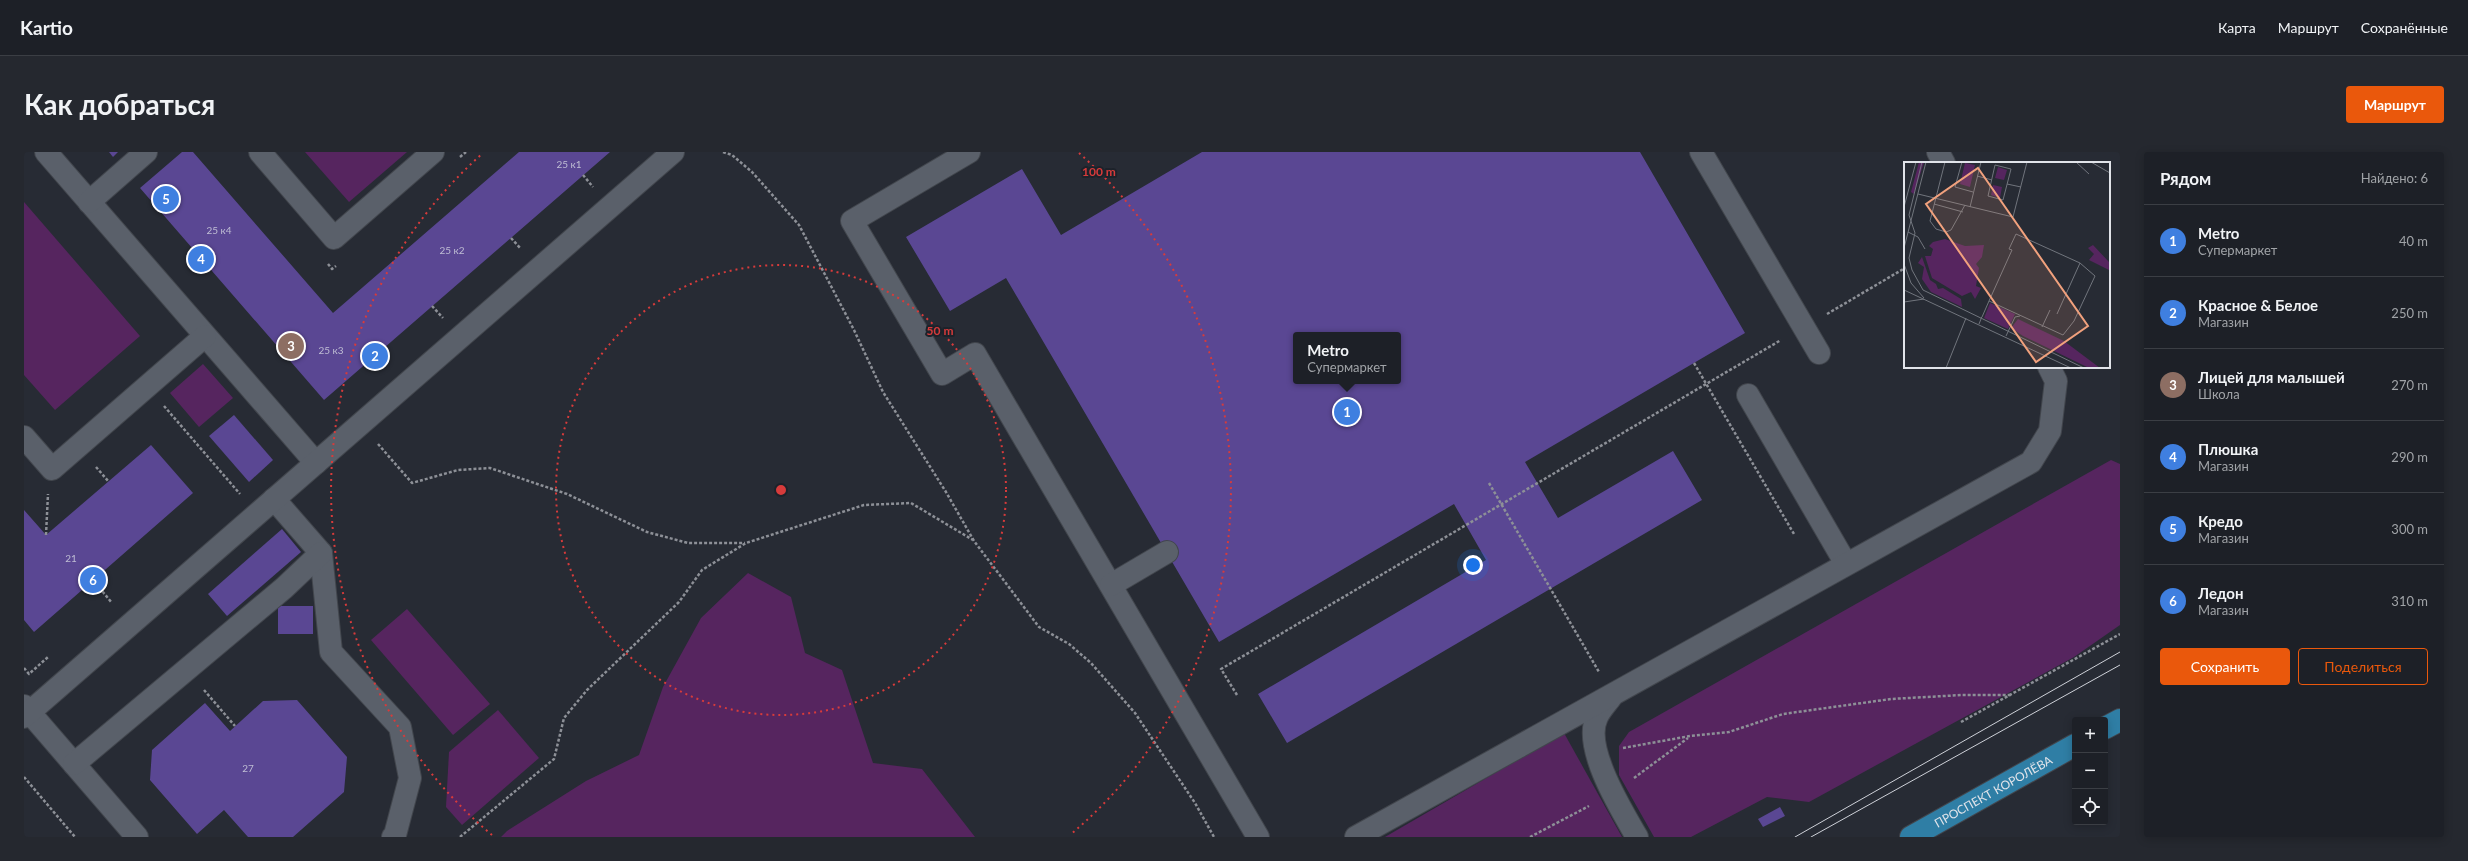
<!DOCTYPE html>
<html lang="ru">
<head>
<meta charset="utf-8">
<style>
	body { margin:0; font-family:Lato,sans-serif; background:#25282f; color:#f1f3f6 }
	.controls { position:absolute; right:12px; bottom:12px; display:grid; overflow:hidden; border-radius:4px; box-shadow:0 2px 10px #0003 }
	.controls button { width:36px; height:36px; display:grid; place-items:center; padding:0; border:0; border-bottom:1px solid #3b3e44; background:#1d2027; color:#f1f3f6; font:20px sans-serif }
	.you { position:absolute; left:1449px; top:413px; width:14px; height:14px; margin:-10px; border:3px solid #fff; border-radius:50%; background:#1a73e8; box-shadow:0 0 0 6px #1a73e833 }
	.badge { display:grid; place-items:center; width:26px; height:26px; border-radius:50%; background:#ea580c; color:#fff; font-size:13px; font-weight:700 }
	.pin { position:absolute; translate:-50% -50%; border:2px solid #fff; box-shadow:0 1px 4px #0006 }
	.popup { position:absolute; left:1269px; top:180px; width:108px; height:52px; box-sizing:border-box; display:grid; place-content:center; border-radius:4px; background:#1d2027; filter:drop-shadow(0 1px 3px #0005); font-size:13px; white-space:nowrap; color:#a0a3a7 }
	.popup b { font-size:15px; color:#f1f3f6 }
	.popup::after { content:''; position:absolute; left:50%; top:100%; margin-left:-8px; border:8px solid transparent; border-top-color:#1d2027 }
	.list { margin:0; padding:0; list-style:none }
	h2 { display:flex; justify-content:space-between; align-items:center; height:52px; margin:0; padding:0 16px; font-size:17px }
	h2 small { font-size:13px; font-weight:400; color:#a0a3a7 }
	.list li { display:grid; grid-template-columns:26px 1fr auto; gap:12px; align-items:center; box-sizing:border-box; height:72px; padding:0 16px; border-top:1px solid #3b3e44 }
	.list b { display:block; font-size:15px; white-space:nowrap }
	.list p { margin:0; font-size:13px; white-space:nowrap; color:#a0a3a7 }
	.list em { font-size:13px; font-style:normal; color:#a0a3a7 }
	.actions { display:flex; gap:8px; padding:12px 16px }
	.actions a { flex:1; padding:9px 0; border:1px solid #ea580c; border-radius:4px; text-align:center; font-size:14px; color:#ea580c }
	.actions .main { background:#ea580c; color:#fff }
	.icon { flex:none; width:22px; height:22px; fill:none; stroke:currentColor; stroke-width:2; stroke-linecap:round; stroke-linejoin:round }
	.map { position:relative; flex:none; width:2096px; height:685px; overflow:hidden; border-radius:4px }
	header { display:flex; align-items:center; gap:24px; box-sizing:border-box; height:56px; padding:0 20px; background:#1d2027; border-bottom:1px solid #3b3e44 }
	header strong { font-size:19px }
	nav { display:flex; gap:22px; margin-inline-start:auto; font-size:14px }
	.intro { display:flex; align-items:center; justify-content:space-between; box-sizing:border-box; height:96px; padding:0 24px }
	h1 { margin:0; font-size:28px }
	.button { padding:10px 18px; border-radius:4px; background:#ea580c; color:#fff; font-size:14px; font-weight:700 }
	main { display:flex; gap:24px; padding:0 24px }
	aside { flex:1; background:#1d2027; border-radius:4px; box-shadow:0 2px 10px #0003 }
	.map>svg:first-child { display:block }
	.green { fill:#56255f }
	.building { fill:#5a4793; fill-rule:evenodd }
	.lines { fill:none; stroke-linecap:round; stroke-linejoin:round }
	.minor-casing { stroke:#42464d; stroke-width:24 }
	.major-casing { stroke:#42464d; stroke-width:24 }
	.path { stroke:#8d9097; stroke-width:2.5; stroke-dasharray:3 2; stroke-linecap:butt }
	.minor { stroke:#5a606a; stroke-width:22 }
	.major { stroke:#2f7ea5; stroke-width:22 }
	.tram { stroke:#ced1d8; stroke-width:1 }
	.ring { fill:none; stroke:#d73b3b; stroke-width:2; stroke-dasharray:2 4 }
	.labels { text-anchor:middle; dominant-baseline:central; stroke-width:4; stroke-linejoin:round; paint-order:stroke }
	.number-label { font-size:10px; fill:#bfbdd4 }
	.street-label { font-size:12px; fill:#e1e4ea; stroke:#1d222a }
	.inset-road { fill:none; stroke:#71757d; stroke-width:1 }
	.view { fill:#f1a17d; fill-opacity:0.15; stroke:#f1a17d; stroke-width:2 }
	.inset-edge { fill:none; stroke:#e1e4ea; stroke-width:2 }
	.centre { fill:#d73b3b; stroke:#1d222a; stroke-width:2 }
	.ring-label { font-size:12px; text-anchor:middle; font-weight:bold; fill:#d73b3b; stroke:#1d222a; stroke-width:4; stroke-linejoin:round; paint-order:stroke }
</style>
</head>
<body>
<header>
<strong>Kartio</strong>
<nav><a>Карта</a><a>Маршрут</a><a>Сохранённые</a></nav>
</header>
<div class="intro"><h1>Как добраться</h1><a class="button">Маршрут</a></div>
<main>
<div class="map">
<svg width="2096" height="685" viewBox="0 0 2096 685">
	<rect width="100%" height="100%" fill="#272b34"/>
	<g class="green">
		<polygon points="281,0 383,0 325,50"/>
		<polygon points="0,50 116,184 31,258 0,223"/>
		<polygon points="179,212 209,246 175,275 146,241"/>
		<polygon points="2087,308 2096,312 2096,473 2050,505 1785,650 1743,645 1667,685 1630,685 1595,623 1595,594 1605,580"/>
		<polygon points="724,421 767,445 781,501 818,518 849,611 898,617 951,685 477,685 483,679 562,629 615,603 639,535 677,466"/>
		<polygon points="383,457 466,552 429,583 347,488"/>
		<polygon points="474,558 515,606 438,673 422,655 425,600"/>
		<polygon points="1540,581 1598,685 1361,685"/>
	</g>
	<g class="building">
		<polygon points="85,0 94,0 89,5"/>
		<polygon points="158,0 169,0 309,161 495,0 586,0 300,248 116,36"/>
		<path d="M1178,0H1616L1721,181L1501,310L1534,366L1649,299L1678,348L1263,591L1234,542L1462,408L1430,352L1195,490L982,126L926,159L882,85L998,17L1037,83ZM1272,183H1374V229H1272Z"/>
		<polygon points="210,263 249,308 225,330 185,284"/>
		<polygon points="127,293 169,341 10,480 0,468 0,358 22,383"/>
		<polygon points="258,377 277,400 203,464 184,442"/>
		<rect x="254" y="454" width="35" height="28"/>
		<polygon points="273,548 323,605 320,640 269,685 224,685 200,658 173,682 126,628 128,598 181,551 206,579 239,549"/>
		<polygon points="1756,655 1761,664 1739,675 1734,667"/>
	</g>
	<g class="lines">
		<g class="minor-casing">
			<g id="minor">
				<polyline points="22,0 292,311"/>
				<polyline points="236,0 310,86 409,0"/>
				<polyline points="945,0 828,69 918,222 951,202 1234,685"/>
				<polyline points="1677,0 1795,201"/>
				<polyline points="1914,0 1920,11"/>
				<polyline points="65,50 122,0"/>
				<polyline points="1724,243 1822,412"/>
				<polyline points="0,285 28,317 181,184"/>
				<polyline points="250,347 297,401 307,500 376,575 386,626 371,683 369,685"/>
				<polyline points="1087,433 1143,400"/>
				<path d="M1587,545C1582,552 1576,558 1573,565C1558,595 1598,659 1613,685"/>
				<polyline points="0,554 113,685"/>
				<polyline points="0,565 649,0"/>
				<polyline points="50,612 260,436 297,401"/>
				<polyline points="1332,685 2007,310 2026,279 2032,229 2025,215"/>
			</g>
		</g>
		<g class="major-casing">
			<g id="major">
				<polyline points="2081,576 2096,568"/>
				<path id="s1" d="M1887,685L2051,593"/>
			</g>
		</g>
		<g class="path">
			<polyline points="699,0 708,3 728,20 775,73 830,178 859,240 922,340 950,389 1015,475 1045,492 1067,511 1111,561 1171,651 1190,685"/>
			<polyline points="436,5 442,0"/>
			<polyline points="559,23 569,35"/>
			<polyline points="487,86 497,97"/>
			<polyline points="304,112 308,117 312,114"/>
			<polyline points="408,154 419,166"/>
			<polyline points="1803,162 1881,116"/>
			<polyline points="351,204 361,215"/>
			<polyline points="1670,211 1770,382"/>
			<polyline points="140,254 216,342"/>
			<polyline points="354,292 388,331 434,318 466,316 543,342 623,380 664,391 721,391"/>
			<polyline points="72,315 85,330"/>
			<polyline points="1465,331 1575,520"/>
			<polyline points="22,383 24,342"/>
			<polyline points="69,428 88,451"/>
			<polyline points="0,516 5,522 24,505"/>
			<polyline points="180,538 211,574"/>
			<polyline points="1213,543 1197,517 1757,188"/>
			<polyline points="1937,570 2096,482"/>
			<polyline points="1599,596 1666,584 1705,580 1759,562 1867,547 1938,543 1988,543"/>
			<polyline points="0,625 51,685"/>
			<polyline points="1610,626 1664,586"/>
			<polyline points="436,685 530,607 540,566 563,538 655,450 678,418 722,391 840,353 887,351 949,388"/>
			<polyline points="1506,685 1565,654"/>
		</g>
		<use href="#minor" class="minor"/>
		<use href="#major" class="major"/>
		<g class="tram">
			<polyline points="1771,685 2096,500"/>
			<polyline points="1787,685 2096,513"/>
		</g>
	</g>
	<g class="ring">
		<circle cx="757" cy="338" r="225"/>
		<path d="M468 683A450 450 0 0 1 459 1M1055 1A450 450 0 0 1 1046 683"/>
	</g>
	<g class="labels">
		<g class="number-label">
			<text x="545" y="12">25 к1</text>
			<text x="195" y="78">25 к4</text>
			<text x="428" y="98">25 к2</text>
			<text x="307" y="198">25 к3</text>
			<text x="47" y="406">21</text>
			<text x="224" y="616">27</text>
		</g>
		<g class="street-label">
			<text stroke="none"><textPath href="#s1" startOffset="94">ПРОСПЕКТ КОРОЛЁВА</textPath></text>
		</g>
	</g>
	<g transform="translate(1880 10)">
		<rect width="206" height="206" fill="#272b34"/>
		<path d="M15,0H20L10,32L7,30ZM61,1L71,3L66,25L56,22ZM94,5L103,8L100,18L91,16ZM89,23L98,25L96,36L87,33ZM41,77L61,84L80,83L78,95L72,102L75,106L72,124L77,126L71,137L67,130L58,134L28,116L21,94H27L29,87L25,84L29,80ZM189,83L205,100V108L185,98L190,92L184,86ZM18,95L26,118L32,122L34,127L39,126L57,137L58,145L27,130L18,117L20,105L14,101ZM86,141L111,152L104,167L80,156ZM114,157L160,179L196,206H185L119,174L107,166Z" fill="#56255f"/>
		<path class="inset-road" d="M18,0L5,53L11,71L5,96L8,108L19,128L180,206M41,0L26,59L32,67L42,70L47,68L61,43M58,0L51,25L69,30M172,0L185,12M187,0L206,11M91,3L107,7L99,38L84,34ZM73,14L88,18M103,22L117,25M14,32L109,55L123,0M30,42L59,50M0,45L12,0M66,45L77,0M4,70L14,75L21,87M0,86L22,0M0,102L7,121L20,136M0,128L167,206M0,140L20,137M153,152L176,101M75,162L77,157V156L78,155L85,139L108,88L105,87L112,72L176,101L191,114L170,159L159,173L85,139M138,165L146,148M102,174L111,155L116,154M42,206L62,156"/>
		<path class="view" d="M74,6L184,164L132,200L22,42Z"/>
		<rect width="206" height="206" class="inset-edge"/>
	</g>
	<circle cx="757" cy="338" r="6" class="centre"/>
	<g class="ring-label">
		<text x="1075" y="24">100 m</text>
		<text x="916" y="183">50 m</text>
	</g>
</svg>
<div class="controls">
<button>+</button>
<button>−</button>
<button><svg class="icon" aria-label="locate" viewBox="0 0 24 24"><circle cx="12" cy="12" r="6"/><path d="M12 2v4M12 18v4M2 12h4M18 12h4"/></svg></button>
</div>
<div class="you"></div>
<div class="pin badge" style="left:1323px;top:260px;background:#3f7fe0">1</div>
<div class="popup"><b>Metro</b>Супермаркет</div>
<div class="pin badge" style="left:351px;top:204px;background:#3f7fe0">2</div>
<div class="pin badge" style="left:267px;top:194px;background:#8d6e63">3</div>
<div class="pin badge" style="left:177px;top:107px;background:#3f7fe0">4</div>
<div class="pin badge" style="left:142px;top:47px;background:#3f7fe0">5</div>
<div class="pin badge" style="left:69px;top:428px;background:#3f7fe0">6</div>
</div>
<aside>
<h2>Рядом<small>Найдено: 6</small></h2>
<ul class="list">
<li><span class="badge" style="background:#3f7fe0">1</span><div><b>Metro</b><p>Супермаркет</p></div><em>40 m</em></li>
<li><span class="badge" style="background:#3f7fe0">2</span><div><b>Красное &amp; Белое</b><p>Магазин</p></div><em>250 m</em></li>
<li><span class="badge" style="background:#8d6e63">3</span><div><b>Лицей для малышей</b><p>Школа</p></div><em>270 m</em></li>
<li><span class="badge" style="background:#3f7fe0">4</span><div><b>Плюшка</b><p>Магазин</p></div><em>290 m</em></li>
<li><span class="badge" style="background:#3f7fe0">5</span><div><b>Кредо</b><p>Магазин</p></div><em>300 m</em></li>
<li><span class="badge" style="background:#3f7fe0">6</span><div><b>Ледон</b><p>Магазин</p></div><em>310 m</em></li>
</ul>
<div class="actions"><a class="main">Сохранить</a><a>Поделиться</a></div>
</aside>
</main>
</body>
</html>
